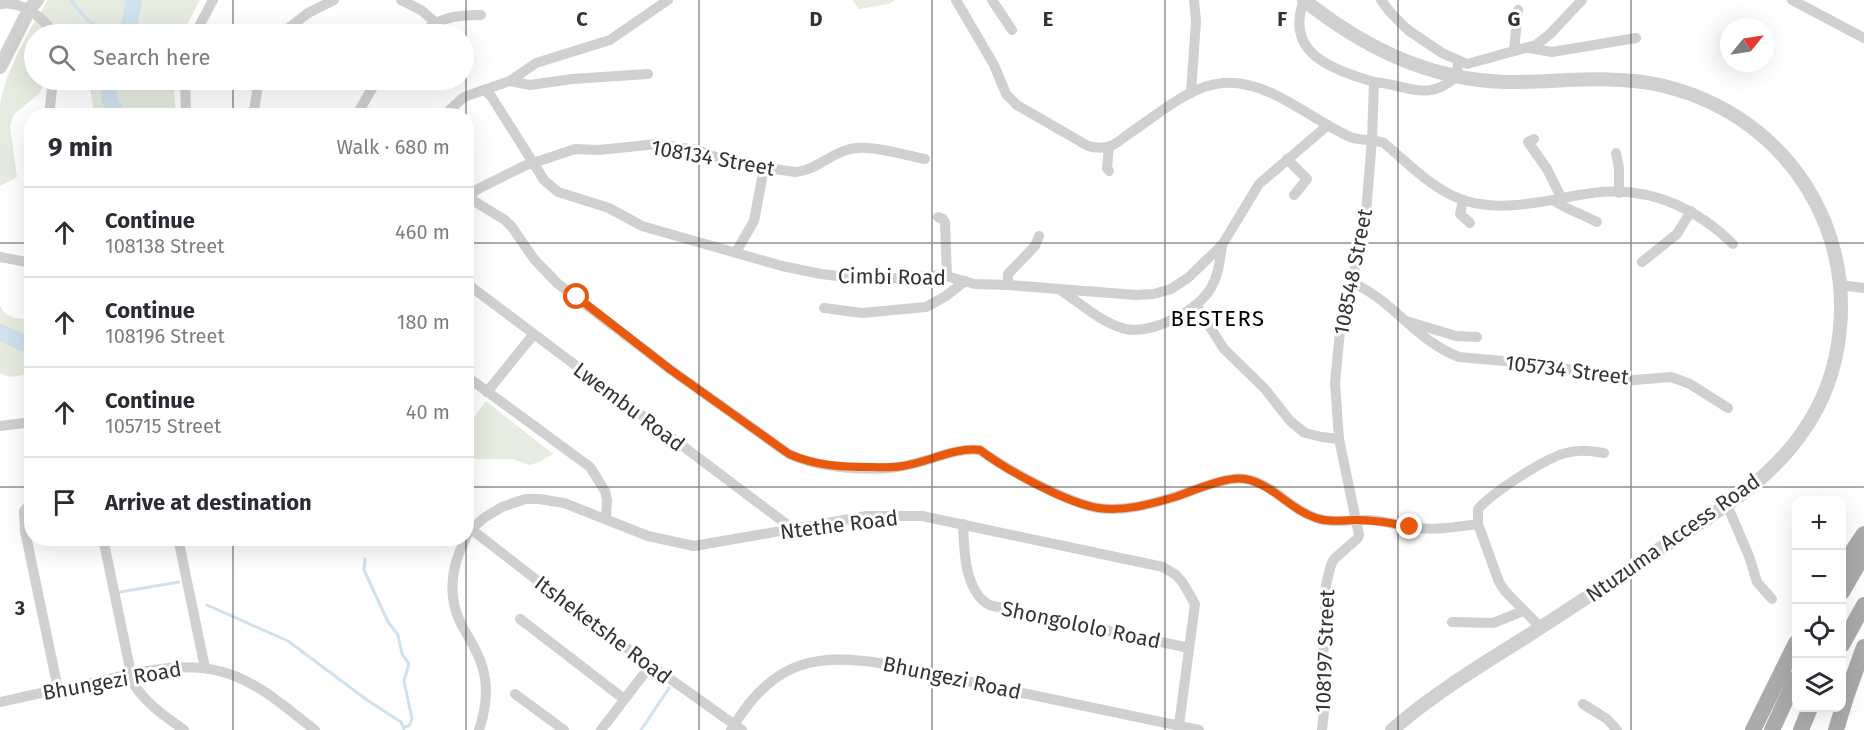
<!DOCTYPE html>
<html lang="en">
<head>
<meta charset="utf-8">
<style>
	body { margin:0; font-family:"Fira Sans",sans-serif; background:#f2f2f3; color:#2b2b33 }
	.controls { position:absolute; right:18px; bottom:18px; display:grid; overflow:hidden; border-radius:12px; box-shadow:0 6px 24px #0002 }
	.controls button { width:54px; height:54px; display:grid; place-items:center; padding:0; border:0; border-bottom:2px solid #e1e1e2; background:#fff; color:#2b2b33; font:30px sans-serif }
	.compass { position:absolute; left:1720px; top:18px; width:54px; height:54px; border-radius:50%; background:#fff; box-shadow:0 6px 24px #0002; rotate:60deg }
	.stop { position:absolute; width:18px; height:18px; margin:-14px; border:4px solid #ea580c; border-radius:50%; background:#fff }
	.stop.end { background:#ea580c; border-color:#fff; box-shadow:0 2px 6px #0008 }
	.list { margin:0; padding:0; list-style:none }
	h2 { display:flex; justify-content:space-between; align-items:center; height:78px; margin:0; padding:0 24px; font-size:26px }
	h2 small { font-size:20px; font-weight:400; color:#7c7c81 }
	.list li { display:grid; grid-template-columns:39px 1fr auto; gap:18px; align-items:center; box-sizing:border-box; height:90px; padding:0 24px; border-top:2px solid #e1e1e2 }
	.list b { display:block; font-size:22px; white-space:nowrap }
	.list p { margin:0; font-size:20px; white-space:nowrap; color:#7c7c81 }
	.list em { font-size:20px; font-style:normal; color:#7c7c81 }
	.icon { flex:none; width:33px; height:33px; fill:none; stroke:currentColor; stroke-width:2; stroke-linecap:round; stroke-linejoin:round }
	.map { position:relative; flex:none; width:1864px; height:730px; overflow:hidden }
	.search { position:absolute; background:#fff; box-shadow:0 6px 24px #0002; left:24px; top:24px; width:450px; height:66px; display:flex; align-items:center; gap:15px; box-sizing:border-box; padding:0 21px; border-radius:33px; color:#7c7c81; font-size:22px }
	.panel { position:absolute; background:#fff; box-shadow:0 6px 24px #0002; left:24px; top:108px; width:450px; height:438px; border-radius:24px }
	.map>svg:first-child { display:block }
	.green { fill:#e6ecdf }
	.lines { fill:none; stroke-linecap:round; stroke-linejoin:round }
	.stream { stroke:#cfe2ee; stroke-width:3 }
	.river { stroke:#cfe2ee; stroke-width:16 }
	.minor { stroke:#d0d0d0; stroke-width:10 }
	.tertiary { stroke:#d0d0d0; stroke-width:14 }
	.primary { stroke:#ababab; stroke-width:16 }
	.route { stroke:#ea580c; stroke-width:8 }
	.grid { fill:none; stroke:#333; stroke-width:1.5; stroke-opacity:0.55 }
	.labels { text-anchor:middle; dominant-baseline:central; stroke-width:6; stroke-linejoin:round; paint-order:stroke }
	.street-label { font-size:21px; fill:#333; stroke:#fff }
	.neighbourhood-label { font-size:22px; letter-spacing:1.5px; fill:#000; stroke:#fff }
	.grid-label { font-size:20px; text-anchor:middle; font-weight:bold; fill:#333; stroke:#fff; stroke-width:6; stroke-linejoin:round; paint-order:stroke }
</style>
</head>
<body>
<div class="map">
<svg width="1864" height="730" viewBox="0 0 1864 730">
	<rect width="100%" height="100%" fill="#fff"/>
	<g class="green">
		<path d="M48,0H200L182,34H34V80H44L39,94L14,114L10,126L17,177L0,186C0,160 0,132 0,106C3,76 31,26 48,0Z"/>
		<polygon points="852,0 895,0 888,4 859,9"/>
		<polygon points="89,80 173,80 176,115 94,115"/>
		<path d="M0,306C7,319 18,319 31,319V374L10,377L0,373Z"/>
		<polygon points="486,401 553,454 539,462 530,465 512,459 467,459 467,427"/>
	</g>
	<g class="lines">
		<g class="stream">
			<path d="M71,0C82,16 94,28 113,34"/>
			<polyline points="365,559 364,570 388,622 398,635 402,654 409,664 404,681 412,719 409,726 403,727"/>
			<polyline points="120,592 179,582"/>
			<polyline points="207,605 288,641 367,700 401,722 404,730"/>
			<polyline points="641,730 669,688"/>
		</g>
		<g class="river">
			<polyline points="122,34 129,26 134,0"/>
			<polyline points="110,80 109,99 117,116"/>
			<polyline points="0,332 23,343 32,344"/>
		</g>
		<g class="minor">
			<polyline points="401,0 421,10 435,22"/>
			<path d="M956,0L994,65L1006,94L1017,105L1088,146C1095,148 1104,148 1111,146C1118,143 1124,137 1130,133C1158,115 1188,86 1223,83C1270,80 1308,118 1348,136C1360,142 1373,138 1384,143C1408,163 1435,192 1466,201C1509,213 1549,199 1592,193C1647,186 1694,206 1733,244"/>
			<polyline points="992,0 1012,30"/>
			<path d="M1304,0C1284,54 1332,69 1374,82"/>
			<polyline points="1381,0 1390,12 1408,30 1442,53 1467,64 1536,45 1550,34 1582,0"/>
			<polyline points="1792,0 1864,38"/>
			<path d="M0,4C21,0 43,17 54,34"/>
			<polyline points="195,34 213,0"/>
			<polyline points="281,34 308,13 334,0"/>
			<path d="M421,34C440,17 456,15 481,15"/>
			<polyline points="1529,48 1552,52 1636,38"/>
			<polyline points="1514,51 1518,10"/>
			<polyline points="185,80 186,116"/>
			<polyline points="510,81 530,85 572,79 648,74"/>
			<polyline points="485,91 491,96 544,180 558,192 609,208 642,226 782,266 821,274 871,280 942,275 975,284 1008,285 1136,295 1154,294 1171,289 1189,277 1222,245 1259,184 1328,125"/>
			<polyline points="1191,93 1196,21 1194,0"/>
			<polyline points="49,116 53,80"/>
			<polyline points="253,116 259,80"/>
			<polyline points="356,116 377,80"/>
			<polyline points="443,116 464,97 510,81 536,63 610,40 668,0"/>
			<polyline points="1534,139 1528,142 1547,169 1562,199"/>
			<polyline points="1109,146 1107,168 1109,171"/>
			<polyline points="1616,153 1619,168 1619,193"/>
			<polyline points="1287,159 1307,179 1294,195"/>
			<path d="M469,198L476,190L524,166L575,149L599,150L657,144L697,150L729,162L795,172C814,171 829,155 847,150C868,143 903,155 925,159"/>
			<path d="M466,199L469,198L505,220L512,227L534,259L557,283L671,370L789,454C818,468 871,472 903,466C929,462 954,447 980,450C1005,469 1068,503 1098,508C1123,512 1151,504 1174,497C1193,491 1226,476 1245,479C1273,483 1289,509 1316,518C1333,524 1352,519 1370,520C1384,521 1397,525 1410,527C1433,531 1456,527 1478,524"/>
			<polyline points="1463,200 1460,214 1470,223"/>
			<path d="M1553,200C1567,210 1582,214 1597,222"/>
			<polyline points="938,217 943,219 945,223 947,276"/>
			<polyline points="736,252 754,221 764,168"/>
			<polyline points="0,257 32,263"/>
			<polyline points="1642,262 1677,234 1691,211"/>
			<path d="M1351,282C1393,300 1416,341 1459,357L1549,365L1622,381L1671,377L1690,384L1728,408"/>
			<polyline points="466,283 793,529"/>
			<polyline points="1008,285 1008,274 1035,246 1039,236"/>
			<polyline points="1840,285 1864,288"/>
			<path d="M1062,291C1081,304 1102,323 1125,329C1152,335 1200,310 1212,286C1219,273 1220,259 1222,245"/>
			<polyline points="1196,305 1224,349 1265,389 1290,421 1305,433 1322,437 1339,439"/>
			<polyline points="824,308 862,313 926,307 946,296 965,281"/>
			<polyline points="1406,321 1456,336 1477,337"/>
			<polyline points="466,376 590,467 605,491 607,500 606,518"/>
			<polyline points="487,392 533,335"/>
			<polyline points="0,426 32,422"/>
			<polyline points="32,501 24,511 25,531 58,689"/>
			<polyline points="1727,505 1749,556 1757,582 1772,599"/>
			<path d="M963,524C964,549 964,590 989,605L1189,648"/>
			<polyline points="467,526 600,629 742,730"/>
			<polyline points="466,537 471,529 484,518 502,507 525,499 539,499 564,503 648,536 694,546 867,516 922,516 1163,567 1176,575 1183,583 1195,604 1179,725"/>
			<path d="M103,538L133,683C146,704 165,716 184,730"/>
			<polyline points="178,538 205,668"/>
			<path d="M466,538C451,566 447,595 461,624C468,637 478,651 482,666C489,687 486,709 479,730"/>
			<polyline points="520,619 624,699"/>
			<polyline points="1452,622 1493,623 1523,611"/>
			<path d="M1541,628L1505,591L1499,582L1478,524V509C1492,493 1545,458 1566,453C1579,449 1591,451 1604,453"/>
			<polyline points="515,694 564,730"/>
			<path d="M0,702C32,695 63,688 95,682C141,672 189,658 235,676C265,688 290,711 315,730"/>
			<polyline points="1583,704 1607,719 1617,730"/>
			<polyline points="601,730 650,666"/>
			<path d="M731,730C770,664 811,651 885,664L1199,730"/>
			<path d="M1322,730L1324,712L1323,664L1326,585L1331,565L1334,559L1358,538L1359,535L1339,439L1335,383L1340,331L1365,225L1372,140L1374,82C1409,85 1427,103 1457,76L1458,62"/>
		</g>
		<g class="tertiary">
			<path d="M1304,0C1363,47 1427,79 1504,82C1555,83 1613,73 1664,86C1737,104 1796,152 1825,223C1852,291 1845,373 1802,433C1769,481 1717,512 1669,543C1622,574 1576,605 1529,635C1483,664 1434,693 1392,730"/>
			<polyline points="0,67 29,10 37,0"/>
		</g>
		<g class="primary">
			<polyline points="1842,567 1864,534"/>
			<polyline points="1842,592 1864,554"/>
			<polyline points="1842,645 1864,605"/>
			<polyline points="1753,730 1796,643"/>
			<polyline points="1772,730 1796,678"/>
			<polyline points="1801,730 1810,708"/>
			<polyline points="1836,730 1846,697 1864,647"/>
		</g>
	</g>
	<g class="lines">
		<path class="route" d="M577,297L671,370L789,454C816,466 842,467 871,467C882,467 893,468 903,466C929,462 954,447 980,450C1006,470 1067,503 1098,508C1123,512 1151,504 1175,497C1193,491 1226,476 1245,479C1273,484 1290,510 1316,518C1329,523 1343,520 1356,520C1374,520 1393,523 1410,527"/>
	</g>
	<path class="grid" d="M233,0V34M466,0V116M699,0V730M932,0V730M1165,0V730M1398,0V730M1631,0V730M233,80V116M0,243H32M466,243H1864M0,487H32M466,487H1864M233,538V730M466,538V730"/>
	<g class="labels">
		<g class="street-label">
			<text transform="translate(713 158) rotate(10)">108134 Street</text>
			<text transform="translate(1353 272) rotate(-79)">108548 Street</text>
			<text transform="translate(892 277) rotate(1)">Cimbi Road</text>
			<text transform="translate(1567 370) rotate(7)">105734 Street</text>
			<text transform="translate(629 407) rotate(37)">Lwembu Road</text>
			<text transform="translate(839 525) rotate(-7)">Ntethe Road</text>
			<text transform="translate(1673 538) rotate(-35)">Ntuzuma Access Road</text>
			<text transform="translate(1081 625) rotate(12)">Shongololo Road</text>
			<text transform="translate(603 630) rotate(37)">Itsheketshe Road</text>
			<text transform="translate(1325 651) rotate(-88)">108197 Street</text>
			<text transform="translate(952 678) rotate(12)">Bhungezi Road</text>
			<text transform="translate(112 681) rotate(-10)">Bhungezi Road</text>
		</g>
		<g class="neighbourhood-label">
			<text x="1218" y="318">BESTERS</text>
		</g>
	</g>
	<g class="grid-label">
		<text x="582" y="26">C</text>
		<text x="816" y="26">D</text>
		<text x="1048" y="26">E</text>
		<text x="1282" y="26">F</text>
		<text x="1514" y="26">G</text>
		<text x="20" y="615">3</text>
	</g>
</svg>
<div class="controls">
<button>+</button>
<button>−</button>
<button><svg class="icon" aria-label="locate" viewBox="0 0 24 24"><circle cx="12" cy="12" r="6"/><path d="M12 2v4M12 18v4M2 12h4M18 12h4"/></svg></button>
<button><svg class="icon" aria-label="layers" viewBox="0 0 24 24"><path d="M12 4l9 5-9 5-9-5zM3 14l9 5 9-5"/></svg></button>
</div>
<svg class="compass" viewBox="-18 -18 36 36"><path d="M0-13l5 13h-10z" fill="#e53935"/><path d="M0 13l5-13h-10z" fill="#7c7c81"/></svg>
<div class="stop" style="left:577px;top:297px"></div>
<div class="stop end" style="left:1410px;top:527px"></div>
<div class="search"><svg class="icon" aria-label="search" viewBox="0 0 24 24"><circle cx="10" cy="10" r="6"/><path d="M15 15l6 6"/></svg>Search here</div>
<section class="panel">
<h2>9 min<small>Walk · 680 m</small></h2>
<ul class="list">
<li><svg class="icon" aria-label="ahead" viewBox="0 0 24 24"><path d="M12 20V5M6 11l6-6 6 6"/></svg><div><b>Continue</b><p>108138 Street</p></div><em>460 m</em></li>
<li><svg class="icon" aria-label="ahead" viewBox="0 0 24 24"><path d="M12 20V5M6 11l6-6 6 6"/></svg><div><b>Continue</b><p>108196 Street</p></div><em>180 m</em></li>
<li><svg class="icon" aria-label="ahead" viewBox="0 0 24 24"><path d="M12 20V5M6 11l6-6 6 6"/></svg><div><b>Continue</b><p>105715 Street</p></div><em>40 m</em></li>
<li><svg class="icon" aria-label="arrive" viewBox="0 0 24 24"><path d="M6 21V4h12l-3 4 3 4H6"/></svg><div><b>Arrive at destination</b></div></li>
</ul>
</section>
</div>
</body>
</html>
